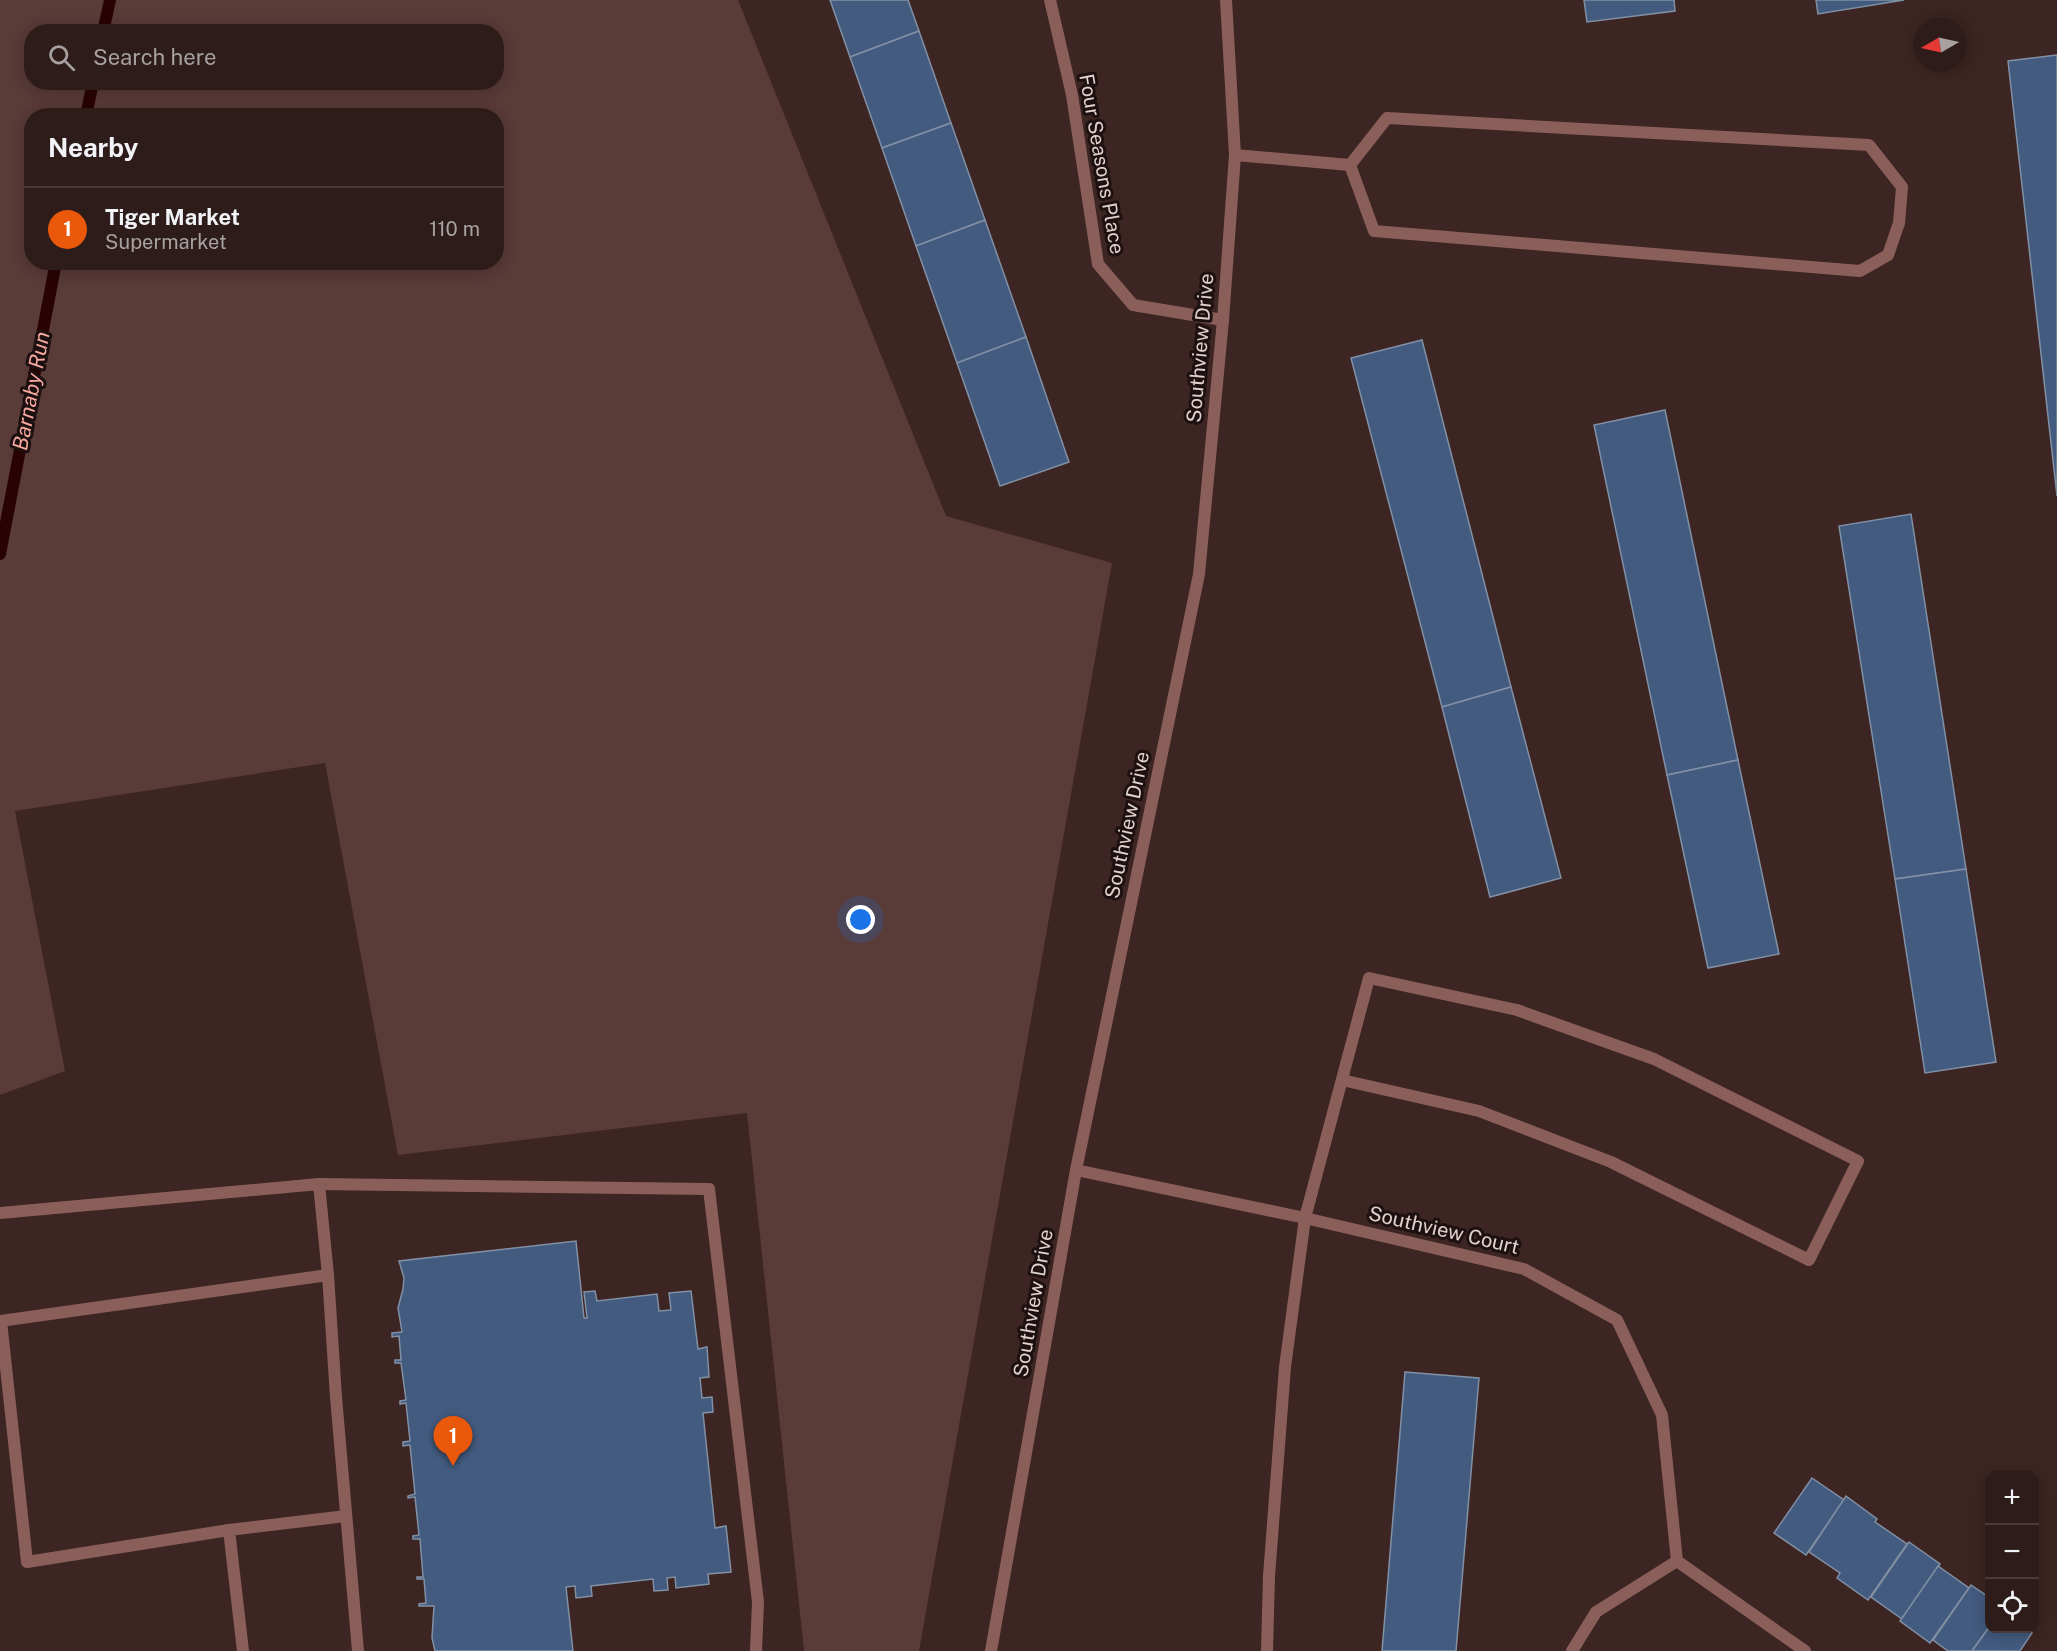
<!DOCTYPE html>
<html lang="en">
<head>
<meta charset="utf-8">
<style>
	body { margin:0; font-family:"Public Sans",sans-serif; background:#352523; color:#f1f3f6 }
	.controls { position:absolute; right:18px; bottom:18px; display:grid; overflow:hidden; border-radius:12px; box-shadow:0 3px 15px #0003 }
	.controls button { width:54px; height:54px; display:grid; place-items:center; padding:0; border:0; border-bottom:2px solid #483a39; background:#2d1c1a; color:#f1f3f6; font:30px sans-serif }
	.compass { position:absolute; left:1913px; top:18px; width:54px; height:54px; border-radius:50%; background:#2d1c1a; box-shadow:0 3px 15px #0003; rotate:261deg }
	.you { position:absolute; left:861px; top:920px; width:21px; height:21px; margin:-15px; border:4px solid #fff; border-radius:50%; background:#1a73e8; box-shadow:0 0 0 9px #1a73e833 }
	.badge { display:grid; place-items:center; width:39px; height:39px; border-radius:50%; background:#ea580c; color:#fff; font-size:20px; font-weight:700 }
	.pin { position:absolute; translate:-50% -50px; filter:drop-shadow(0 2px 3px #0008) }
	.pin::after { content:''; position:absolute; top:32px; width:21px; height:18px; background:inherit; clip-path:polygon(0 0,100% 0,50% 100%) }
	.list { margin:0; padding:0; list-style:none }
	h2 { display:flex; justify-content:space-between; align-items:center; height:78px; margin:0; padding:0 24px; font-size:26px }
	h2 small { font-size:20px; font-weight:400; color:#a7a1a2 }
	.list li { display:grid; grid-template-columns:39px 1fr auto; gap:18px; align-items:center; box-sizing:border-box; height:84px; padding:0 24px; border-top:2px solid #483a39 }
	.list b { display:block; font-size:22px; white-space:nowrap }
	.list p { margin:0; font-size:20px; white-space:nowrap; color:#a7a1a2 }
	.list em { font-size:20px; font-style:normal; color:#a7a1a2 }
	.icon { flex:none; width:33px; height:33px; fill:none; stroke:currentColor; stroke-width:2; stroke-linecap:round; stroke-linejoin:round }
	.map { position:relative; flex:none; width:2057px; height:1651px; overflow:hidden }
	.search { position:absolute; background:#2d1c1a; box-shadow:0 3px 15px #0003; left:24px; top:24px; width:480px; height:66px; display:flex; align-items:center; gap:15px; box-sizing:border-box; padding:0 21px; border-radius:24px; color:#a7a1a2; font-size:22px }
	.panel { position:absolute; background:#2d1c1a; box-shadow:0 3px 15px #0003; left:24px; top:108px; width:480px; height:162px; border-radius:24px }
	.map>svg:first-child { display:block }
	.green { fill:#593b38; fill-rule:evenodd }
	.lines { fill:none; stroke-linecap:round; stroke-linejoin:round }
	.stream { stroke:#290303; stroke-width:12 }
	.building { fill:#435b7f; stroke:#8290a5; stroke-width:1.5 }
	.service { stroke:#8a5f5a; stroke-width:12 }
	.minor { stroke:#8a5f5a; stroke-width:12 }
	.labels { text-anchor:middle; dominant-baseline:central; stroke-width:6; stroke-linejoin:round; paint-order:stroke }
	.street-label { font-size:20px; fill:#e0d1ce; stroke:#1c1110 }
	.water-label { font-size:21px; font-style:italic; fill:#f9a9a0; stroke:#1c1110 }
</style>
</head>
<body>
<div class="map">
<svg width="2057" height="1651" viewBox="0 0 2057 1651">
	<rect width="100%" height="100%" fill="#3c2522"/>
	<path class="green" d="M0,0H738L946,516L1112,563L919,1651H804L747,1113L398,1155L325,763L15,811L65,1071L0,1095ZM32,32H496V82H32ZM32,116H496V262H32Z"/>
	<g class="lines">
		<g class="stream">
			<polyline points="103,32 110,0"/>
			<polyline points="86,116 93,82"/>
			<polyline points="0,554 56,262"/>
		</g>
	</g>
	<g class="building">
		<polygon points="830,0 908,0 919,31 850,57"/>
		<polygon points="1584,0 1674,0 1675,11 1587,22"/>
		<polygon points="1816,0 1904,0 1818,14"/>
		<polygon points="919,31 951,123 882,148 850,57"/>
		<polygon points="2057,55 2057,496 2008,61"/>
		<polygon points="951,123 985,220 916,246 882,148"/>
		<polygon points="985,220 1026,337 957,363 916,246"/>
		<polygon points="1026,337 1069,462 1000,486 957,363"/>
		<polygon points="1422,340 1511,687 1442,707 1351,358"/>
		<polygon points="1665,410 1738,760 1667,775 1594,425"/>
		<polygon points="1911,514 1966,869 1895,879 1839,526"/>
		<polygon points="1511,687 1561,878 1490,897 1442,707"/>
		<polygon points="1738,760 1779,954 1708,968 1667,775"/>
		<polygon points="1966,869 1996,1062 1925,1073 1895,879"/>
		<polygon points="576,1241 584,1318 587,1318 584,1292 595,1291 597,1301 657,1294 659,1311 671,1310 669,1293 691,1291 698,1349 707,1347 709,1377 700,1378 702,1398 712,1397 713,1412 703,1413 715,1528 726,1526 731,1572 708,1574 709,1584 676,1588 675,1577 667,1578 668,1590 654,1591 653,1579 591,1586 592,1596 576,1598 575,1586 566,1587 573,1651 435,1651 432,1638 434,1606 419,1606 419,1604 426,1603 424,1579 417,1579 417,1577 423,1577 420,1539 413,1539 413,1536 419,1535 415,1497 408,1498 408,1496 415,1494 410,1445 403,1446 403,1442 410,1441 406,1403 400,1404 400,1401 406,1400 401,1363 395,1363 395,1360 401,1360 399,1336 392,1337 392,1333 402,1332 398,1308 403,1289 404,1278 399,1261"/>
		<polygon points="1405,1372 1479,1378 1456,1651 1382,1651"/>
		<polygon points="1812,1478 1844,1500 1806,1555 1774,1533"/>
		<polygon points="1846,1496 1877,1519 1875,1522 1907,1544 1868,1600 1837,1578 1840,1573 1809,1552"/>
		<polygon points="1909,1542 1940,1564 1902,1619 1871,1597"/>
		<polygon points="1938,1566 1969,1588 1930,1643 1900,1621"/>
		<polygon points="1971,1585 1990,1598 1990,1626 1972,1651 1948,1651 1933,1640"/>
		<polygon points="1990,1626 1990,1628 2025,1628 2032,1633 2020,1651 1972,1651"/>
	</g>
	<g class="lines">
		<g class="service">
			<polygon points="1387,118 1869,145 1902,187 1899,223 1888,255 1860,271 1374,231 1350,165"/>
			<polyline points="1235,155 1350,165"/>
			<polyline points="319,1184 709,1189 758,1602 756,1651"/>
			<polyline points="0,1213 319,1184 328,1275"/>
			<polyline points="0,1321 328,1275 336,1397 358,1651"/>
			<polyline points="1,1321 27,1562 229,1530"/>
			<polyline points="243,1651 229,1530 346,1516"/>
			<polyline points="1267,1651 1269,1576 1285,1367 1305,1218 1369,978 1517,1010 1654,1059 1858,1161 1809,1260 1611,1162 1479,1111 1342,1080"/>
		</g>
		<g class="minor">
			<polyline points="1050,0 1072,95 1098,264 1133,305 1223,320"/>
			<polyline points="1076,1170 1305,1218 1524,1269 1617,1320 1662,1415 1677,1561"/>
			<polyline points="1677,1561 1805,1651"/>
			<polyline points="991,1651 1076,1170 1199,574 1223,320 1235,155 1226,0"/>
			<polyline points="1572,1651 1596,1612 1677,1561"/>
		</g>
	</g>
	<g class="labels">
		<g class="street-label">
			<text transform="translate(1102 164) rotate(80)">Four Seasons Place</text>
			<text transform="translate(1200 348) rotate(-85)">Southview Drive</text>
			<text transform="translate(1127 825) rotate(-78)">Southview Drive</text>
			<text transform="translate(1444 1230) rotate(13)">Southview Court</text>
			<text transform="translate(1033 1303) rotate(-80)">Southview Drive</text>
		</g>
		<g class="water-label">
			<text transform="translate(31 391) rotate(-79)">Barnaby Run</text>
		</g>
	</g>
</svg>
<div class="controls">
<button>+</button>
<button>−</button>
<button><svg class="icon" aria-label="locate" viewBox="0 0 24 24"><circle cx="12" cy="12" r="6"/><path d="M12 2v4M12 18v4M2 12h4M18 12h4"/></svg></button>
</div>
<svg class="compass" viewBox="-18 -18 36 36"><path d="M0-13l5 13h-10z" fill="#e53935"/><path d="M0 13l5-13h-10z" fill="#a7a1a2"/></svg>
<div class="you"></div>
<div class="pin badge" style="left:453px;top:1466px">1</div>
<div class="search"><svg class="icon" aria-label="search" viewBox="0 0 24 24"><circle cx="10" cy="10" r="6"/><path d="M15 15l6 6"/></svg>Search here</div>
<section class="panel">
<h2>Nearby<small></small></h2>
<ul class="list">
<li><span class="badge">1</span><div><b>Tiger Market</b><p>Supermarket</p></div><em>110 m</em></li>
</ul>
</section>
</div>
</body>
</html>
